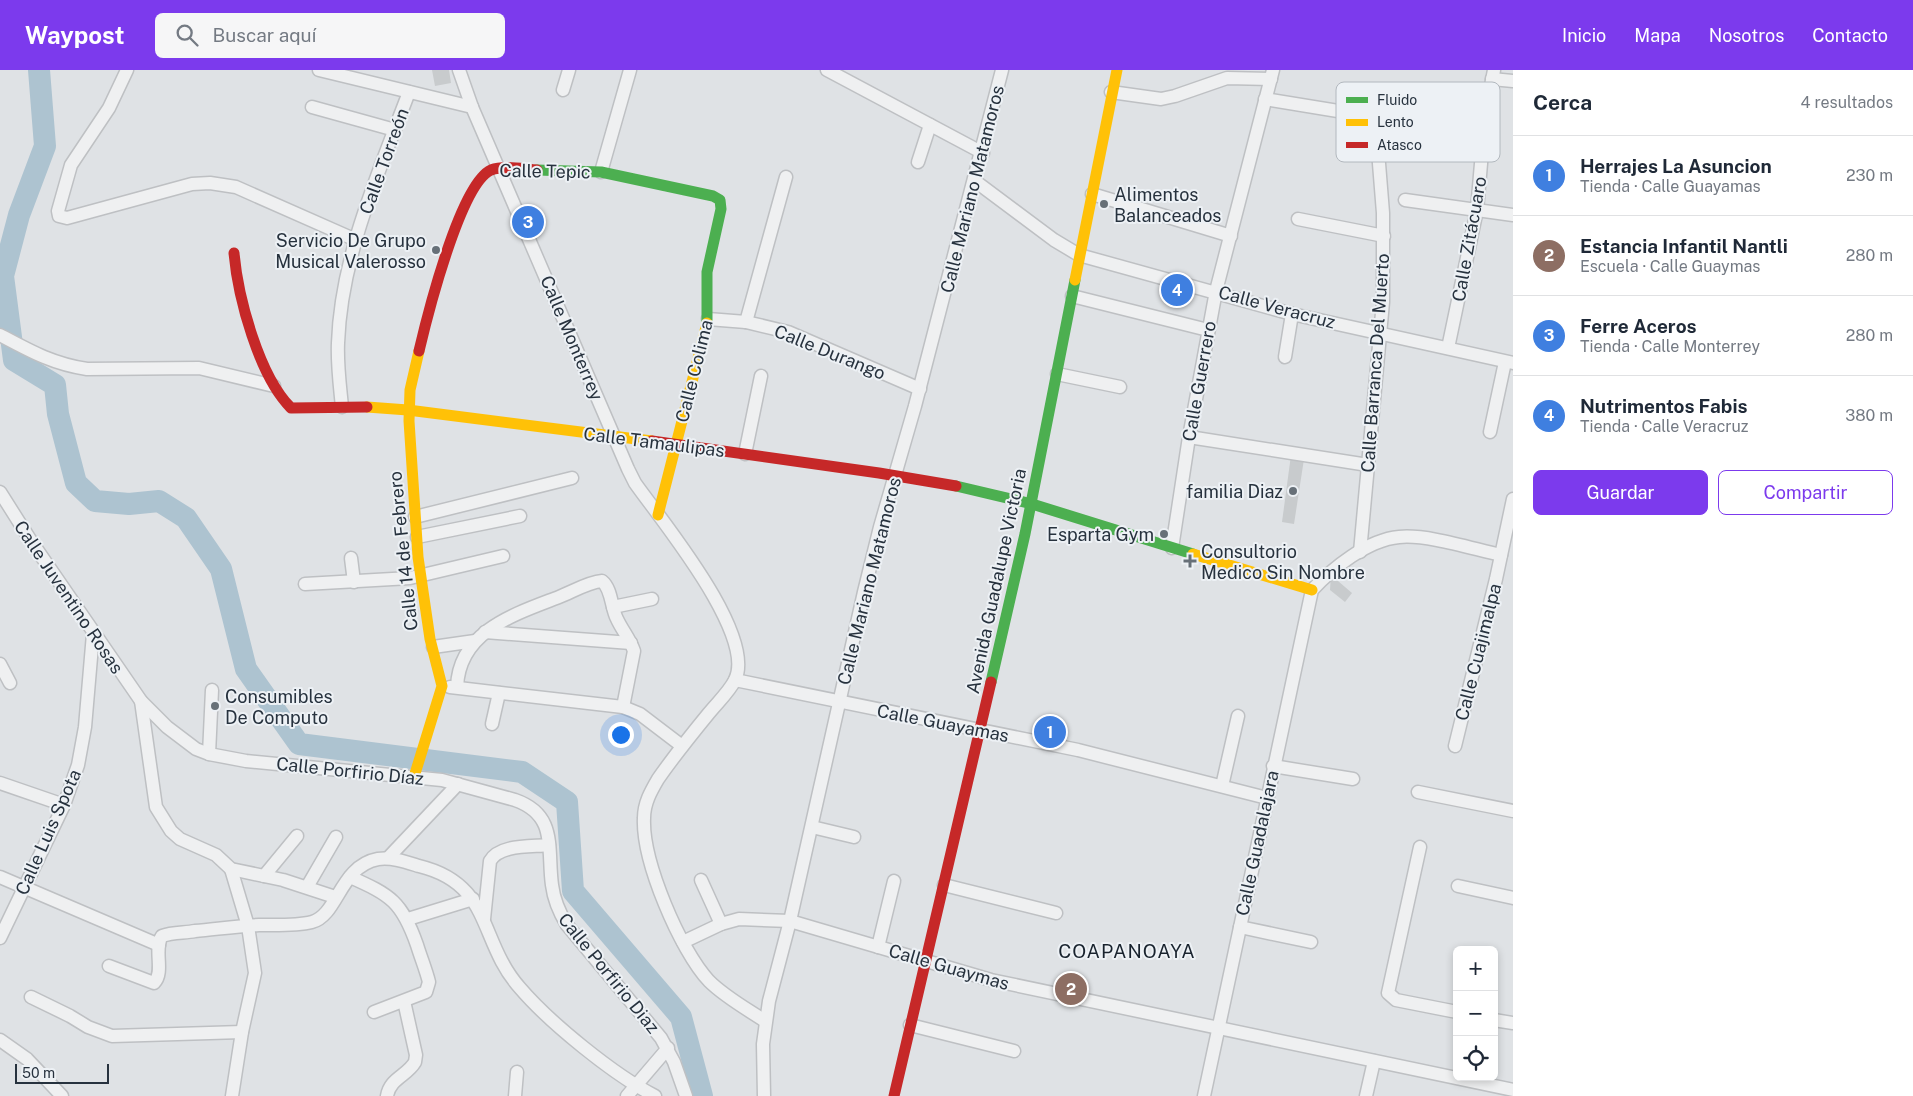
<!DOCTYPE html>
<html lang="es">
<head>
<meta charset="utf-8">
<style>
	body { margin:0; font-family:"Public Sans",sans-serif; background:#f6f6f7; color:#1f2937 }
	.controls { position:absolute; right:15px; bottom:15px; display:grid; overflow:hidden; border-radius:8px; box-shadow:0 2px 8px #0003 }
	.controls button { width:45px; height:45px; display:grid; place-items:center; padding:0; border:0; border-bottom:1px solid #e0e1e3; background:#fff; color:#1f2937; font:25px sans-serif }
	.scale { position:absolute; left:15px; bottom:12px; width:94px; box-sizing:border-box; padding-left:5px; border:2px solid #27323e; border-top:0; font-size:14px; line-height:18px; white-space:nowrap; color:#27323e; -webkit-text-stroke:4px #edf1f5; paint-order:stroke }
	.you { position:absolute; left:620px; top:664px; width:18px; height:18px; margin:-12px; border:4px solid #fff; border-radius:50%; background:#1a73e8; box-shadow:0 0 0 8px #1a73e833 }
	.badge { display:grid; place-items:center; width:32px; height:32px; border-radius:50%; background:#7c3aed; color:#fff; font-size:16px; font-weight:700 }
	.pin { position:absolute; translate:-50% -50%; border:2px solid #fff; box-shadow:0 1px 5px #0006 }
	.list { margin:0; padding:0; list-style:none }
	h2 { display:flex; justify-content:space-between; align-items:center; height:65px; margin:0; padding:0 20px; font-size:21px }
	h2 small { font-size:16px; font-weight:400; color:#747a83 }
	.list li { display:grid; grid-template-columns:32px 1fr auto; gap:15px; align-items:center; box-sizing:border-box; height:80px; padding:0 20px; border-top:1px solid #e0e1e3 }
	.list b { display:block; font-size:19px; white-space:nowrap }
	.list p { margin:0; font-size:16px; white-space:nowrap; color:#747a83 }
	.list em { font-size:16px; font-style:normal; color:#747a83 }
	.actions { display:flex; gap:10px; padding:15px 20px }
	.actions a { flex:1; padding:11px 0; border:1px solid #7c3aed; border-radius:8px; text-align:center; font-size:18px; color:#7c3aed }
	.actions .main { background:#7c3aed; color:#fff }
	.icon { flex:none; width:28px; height:28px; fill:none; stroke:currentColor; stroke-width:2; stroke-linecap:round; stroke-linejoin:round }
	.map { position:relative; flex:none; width:1513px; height:1026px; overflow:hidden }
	header { display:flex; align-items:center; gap:30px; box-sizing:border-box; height:70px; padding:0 25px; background:#7c3aed; color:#fff }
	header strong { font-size:24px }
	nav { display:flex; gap:28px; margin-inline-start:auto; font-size:18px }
	.search { width:350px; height:45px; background:#f6f6f7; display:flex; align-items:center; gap:12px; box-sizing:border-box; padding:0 18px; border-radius:8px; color:#747a83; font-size:19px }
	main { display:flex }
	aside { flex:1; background:#fff }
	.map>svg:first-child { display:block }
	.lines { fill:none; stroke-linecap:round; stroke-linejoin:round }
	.river { stroke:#adc3d0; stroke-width:22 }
	.building { fill:#c8cbcd }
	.street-casing { stroke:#bec0c3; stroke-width:15 }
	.street { stroke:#eff0f1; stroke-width:12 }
	.fast { stroke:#4caf50; stroke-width:11 }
	.slow { stroke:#ffc107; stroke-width:11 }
	.jam { stroke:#c62828; stroke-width:11 }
	.poi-dot { fill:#677078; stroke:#edf1f5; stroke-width:2 }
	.labels { text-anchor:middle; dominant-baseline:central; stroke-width:4; stroke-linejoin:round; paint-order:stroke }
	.street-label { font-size:18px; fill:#27323e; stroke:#edf1f5 }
	.poi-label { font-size:18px; fill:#27323e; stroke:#edf1f5; text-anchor:start }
	.neighbourhood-label { font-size:19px; letter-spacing:1px; fill:#19232e; stroke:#edf1f5 }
	.key { fill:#edf1f5; stroke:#b2b8be; stroke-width:1 }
	.key-label { font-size:14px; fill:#27323e }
</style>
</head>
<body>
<header>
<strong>Waypost</strong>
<div class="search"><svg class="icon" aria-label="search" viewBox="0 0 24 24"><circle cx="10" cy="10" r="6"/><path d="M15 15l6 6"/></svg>Buscar aquí</div>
<nav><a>Inicio</a><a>Mapa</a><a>Nosotros</a><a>Contacto</a></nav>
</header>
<main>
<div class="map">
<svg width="1513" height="1026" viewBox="0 0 1513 1026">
	<rect width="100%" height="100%" fill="#dfe2e5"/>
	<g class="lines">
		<polyline class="river" points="39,0 45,76 19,145 3,206 14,290 55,315 58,344 76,413 95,431 129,434 159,431 186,448 221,499 246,599 299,674 522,702 567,732 573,821 681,947 702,1026"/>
	</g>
	<g class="building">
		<polygon points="432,0 449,0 451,13 435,16"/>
		<polygon points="1291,385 1304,389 1294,454 1282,452"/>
		<polygon points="1331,505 1352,523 1345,532 1330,520"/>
	</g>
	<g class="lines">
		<g class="street-casing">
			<g id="street">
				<polyline points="127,0 109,38 71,95 58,141 59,146 67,148 192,114 210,113 236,117 356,170"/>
				<polyline points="319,0 472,37"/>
				<path d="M459,0L472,37L628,399L635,413C661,450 757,565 735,610C729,622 717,633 709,643C691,665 674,686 658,709C651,721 644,733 644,748C642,791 680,880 709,911C725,927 747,939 765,951"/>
				<polyline points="827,0 983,83"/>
				<polyline points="1492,9 1513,11"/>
				<polyline points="563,20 569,0"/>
				<polyline points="1111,22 1161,29 1175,26 1227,8 1271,9"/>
				<polyline points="1265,29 1338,41 1485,47"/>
				<polyline points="312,37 395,60"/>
				<polyline points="918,92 930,55"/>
				<polyline points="601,102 630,0"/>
				<polyline points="975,111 1054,170 1079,185 1292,244 1513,293"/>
				<polyline points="1092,124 1231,166"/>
				<polyline points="1405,130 1513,145"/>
				<polyline points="1298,149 1384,166"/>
				<polyline points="1072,226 1208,260"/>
				<polyline points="708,249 746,252 788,262 920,319"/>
				<polyline points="746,252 786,107"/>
				<path d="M0,265C30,281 53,294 87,299L199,298L274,316"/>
				<polyline points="1448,278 1477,140 1485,47 1494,0"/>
				<polyline points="1285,287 1292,244"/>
				<polyline points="1057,304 1120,317"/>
				<path d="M342,337C340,316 337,295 338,273C341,186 379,102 409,22"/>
				<polyline points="1490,362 1505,292"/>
				<polyline points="1189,367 1368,395"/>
				<polyline points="745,384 761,306"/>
				<path d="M0,422L31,471L141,631L167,657L196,679L209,684L246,691L442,710L515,730C558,745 547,779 552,815C554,831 559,842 567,855L661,968L674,992L686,1026"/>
				<polyline points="415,447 572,408"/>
				<polyline points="417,467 520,446"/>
				<polyline points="1172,478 1189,367 1216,221 1273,0"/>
				<polyline points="1360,482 1383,232 1383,143 1375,44"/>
				<polyline points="351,488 354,512"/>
				<polyline points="305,514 410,508 503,486"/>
				<polyline points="613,537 652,529"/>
				<polyline points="485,562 631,573"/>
				<polyline points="433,577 475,571"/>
				<polyline points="0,594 10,613"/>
				<polyline points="735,610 1078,680 1267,728"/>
				<polyline points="450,617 623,637 640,644 682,676"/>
				<path d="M457,617C459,561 515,544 559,527C572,522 588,512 602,511C612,519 611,538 617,549C622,560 630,569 634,581L623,637"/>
				<polyline points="141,631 156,737 171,761 180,769 216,785 231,799 283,810 335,827"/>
				<polyline points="492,654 499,623"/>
				<polyline points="1455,676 1496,509 1513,429"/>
				<polyline points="209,684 212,620"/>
				<polyline points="1273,696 1353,709"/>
				<polyline points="0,713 64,735"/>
				<polyline points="1222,716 1238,646"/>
				<polyline points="1418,722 1513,741"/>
				<polyline points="812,757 854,767"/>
				<polyline points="1420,777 1388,923 1396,930 1457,942"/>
				<polyline points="388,788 458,714"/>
				<polyline points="231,799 248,856 255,903 242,962 232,1026"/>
				<polyline points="264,806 297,766"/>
				<polyline points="0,807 159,875"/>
				<path d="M350,807C391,825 402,832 417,875C421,888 426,900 429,912L426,922L374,942"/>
				<polyline points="701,810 721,854"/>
				<polyline points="944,815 1056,843"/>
				<polyline points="1458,816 1513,828"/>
				<polyline points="307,817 336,767"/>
				<polyline points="408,849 473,829"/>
				<path d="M484,849L490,791C500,774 531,777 549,775"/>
				<polyline points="1240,857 1311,872"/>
				<polyline points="0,868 64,735 78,695 85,657 93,564"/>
				<polyline points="683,872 721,854 739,849 790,851 991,910 1513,1020"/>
				<polyline points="878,877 894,811"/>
				<path d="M109,896L154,913C165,902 153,879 162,866C172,862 185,863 195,861C217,859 238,856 259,855C276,855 296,856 312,852C338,845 340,796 378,789C392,787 406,792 419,796C493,814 478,871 520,918C550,953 614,1005 655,1026"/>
				<polyline points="31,927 70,946 88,957 112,966 242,962"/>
				<polyline points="1494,950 1513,953"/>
				<polyline points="910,955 1014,981"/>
				<polyline points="0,970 27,989 62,1026"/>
				<path d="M387,1026C390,1008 407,1006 415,992L416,985L404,931"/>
				<polyline points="515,1026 517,1002"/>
				<polyline points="627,1026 668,978"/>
				<polyline points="764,1026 763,974 769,931 790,851 864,522 880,457 915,336 1002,0"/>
				<path d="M1204,1026L1312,520C1333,498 1367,470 1399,467C1427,464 1473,479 1501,485"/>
				<polyline points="1366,1026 1374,991"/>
			</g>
		</g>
		<use href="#street" class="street"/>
		<g class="fast">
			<polyline points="537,100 601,102 713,126 720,130 721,139 707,202 707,253"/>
			<polyline points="956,416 1032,434 1193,484"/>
			<polyline points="991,612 1025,464 1075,210"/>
		</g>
		<g class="slow">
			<polyline points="1075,210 1117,0"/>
			<polyline points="367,337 408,340 652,371"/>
			<polyline points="658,445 707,253"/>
			<polyline points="1193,484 1312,520"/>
			<polyline points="414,707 442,616 430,569 418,487 409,351 410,320 419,281"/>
		</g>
		<g class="jam">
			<path d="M234,183C238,228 259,306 291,338L367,337"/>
			<path d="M419,281C427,247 460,114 491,100C504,95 523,99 537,100"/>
			<polyline points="652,371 879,403 956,416"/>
			<polyline points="894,1026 991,612"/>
		</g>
	</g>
	<g class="poi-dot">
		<circle cx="1104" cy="134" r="5"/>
		<circle cx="436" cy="180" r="5"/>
		<circle cx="1293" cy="421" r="5"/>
		<circle cx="1164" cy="464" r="5"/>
		<path d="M1187.5 483.5h5v5h5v5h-5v5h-5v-5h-5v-5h5z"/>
		<circle cx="215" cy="636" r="5"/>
	</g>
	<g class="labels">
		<g class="street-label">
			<text transform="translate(384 91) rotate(-70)">Calle Torreón</text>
			<text transform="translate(545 101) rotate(1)">Calle Tepic</text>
			<text transform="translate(972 119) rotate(-76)">Calle Mariano Matamoros</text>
			<text transform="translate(1469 169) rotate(-80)">Calle Zitácuaro</text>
			<text transform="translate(1277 237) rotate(15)">Calle Veracruz</text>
			<text transform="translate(572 268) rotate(67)">Calle Monterrey</text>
			<text transform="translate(830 282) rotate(22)">Calle Durango</text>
			<text transform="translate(1375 293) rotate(-86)">Calle Barranca Del Muerto</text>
			<text transform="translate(694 301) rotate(-76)">Calle Colima</text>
			<text transform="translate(1199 311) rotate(-80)">Calle Guerrero</text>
			<text transform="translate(654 372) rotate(7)">Calle Tamaulipas</text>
			<text transform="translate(403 481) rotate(-96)">Calle 14 de Febrero</text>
			<text transform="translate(869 511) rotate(-76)">Calle Mariano Matamoros</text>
			<text transform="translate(996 511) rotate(-78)">Avenida Guadalupe Victoria</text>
			<text transform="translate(69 527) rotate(56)">Calle Juventino Rosas</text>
			<text transform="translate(1478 582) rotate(-76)">Calle Cuajimalpa</text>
			<text transform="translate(943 653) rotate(11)">Calle Guayamas</text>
			<text transform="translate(350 701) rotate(6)">Calle Porfirio Díaz</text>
			<text transform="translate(48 762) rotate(-66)">Calle Luis Spota</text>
			<text transform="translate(1257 773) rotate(-78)">Calle Guadalajara</text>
			<text transform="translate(949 897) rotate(16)">Calle Guaymas</text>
			<text transform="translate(609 903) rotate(51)">Calle Porfirio Diaz</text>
		</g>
		<g class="poi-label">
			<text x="1114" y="124">Alimentos<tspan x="1114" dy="21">Balanceados</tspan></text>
			<text x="426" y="170" text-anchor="end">Servicio De Grupo<tspan x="426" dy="21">Musical Valerosso</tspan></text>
			<text x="1283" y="421" text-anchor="end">familia Diaz</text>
			<text x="1154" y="464" text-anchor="end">Esparta Gym</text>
			<text x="1201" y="481">Consultorio<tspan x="1201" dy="21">Medico Sin Nombre</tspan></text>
			<text x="225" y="626">Consumibles<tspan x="225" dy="21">De Computo</tspan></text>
		</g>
		<g class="neighbourhood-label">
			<text x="1127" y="881">COAPANOAYA</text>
		</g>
	</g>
	<rect x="1336" y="12" width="164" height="80" rx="8" class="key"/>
	<rect x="1346" y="27" width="22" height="6" fill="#4caf50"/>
	<rect x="1346" y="49" width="22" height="7" fill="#ffc107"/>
	<rect x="1346" y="72" width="22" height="6" fill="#c62828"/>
	<g class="key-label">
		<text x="1377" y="35">Fluido</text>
		<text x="1377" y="57">Lento</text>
		<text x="1377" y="80">Atasco</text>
	</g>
</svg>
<div class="controls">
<button>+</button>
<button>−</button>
<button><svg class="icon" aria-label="locate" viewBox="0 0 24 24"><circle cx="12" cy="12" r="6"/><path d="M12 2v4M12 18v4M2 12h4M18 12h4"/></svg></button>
</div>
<div class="scale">50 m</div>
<div class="you"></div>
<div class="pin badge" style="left:1050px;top:662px;background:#3f7fe0">1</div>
<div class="pin badge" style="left:1071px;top:919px;background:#8d6e63">2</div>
<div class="pin badge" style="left:528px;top:152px;background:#3f7fe0">3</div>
<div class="pin badge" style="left:1177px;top:220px;background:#3f7fe0">4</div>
</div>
<aside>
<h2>Cerca<small>4 resultados</small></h2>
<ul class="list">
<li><span class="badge" style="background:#3f7fe0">1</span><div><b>Herrajes La Asuncion</b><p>Tienda · Calle Guayamas</p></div><em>230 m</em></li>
<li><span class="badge" style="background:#8d6e63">2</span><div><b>Estancia Infantil Nantli</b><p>Escuela · Calle Guaymas</p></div><em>280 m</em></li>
<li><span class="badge" style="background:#3f7fe0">3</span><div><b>Ferre Aceros</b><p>Tienda · Calle Monterrey</p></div><em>280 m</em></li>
<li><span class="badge" style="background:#3f7fe0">4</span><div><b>Nutrimentos Fabis</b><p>Tienda · Calle Veracruz</p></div><em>380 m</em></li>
</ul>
<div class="actions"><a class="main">Guardar</a><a>Compartir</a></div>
</aside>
</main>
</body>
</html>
